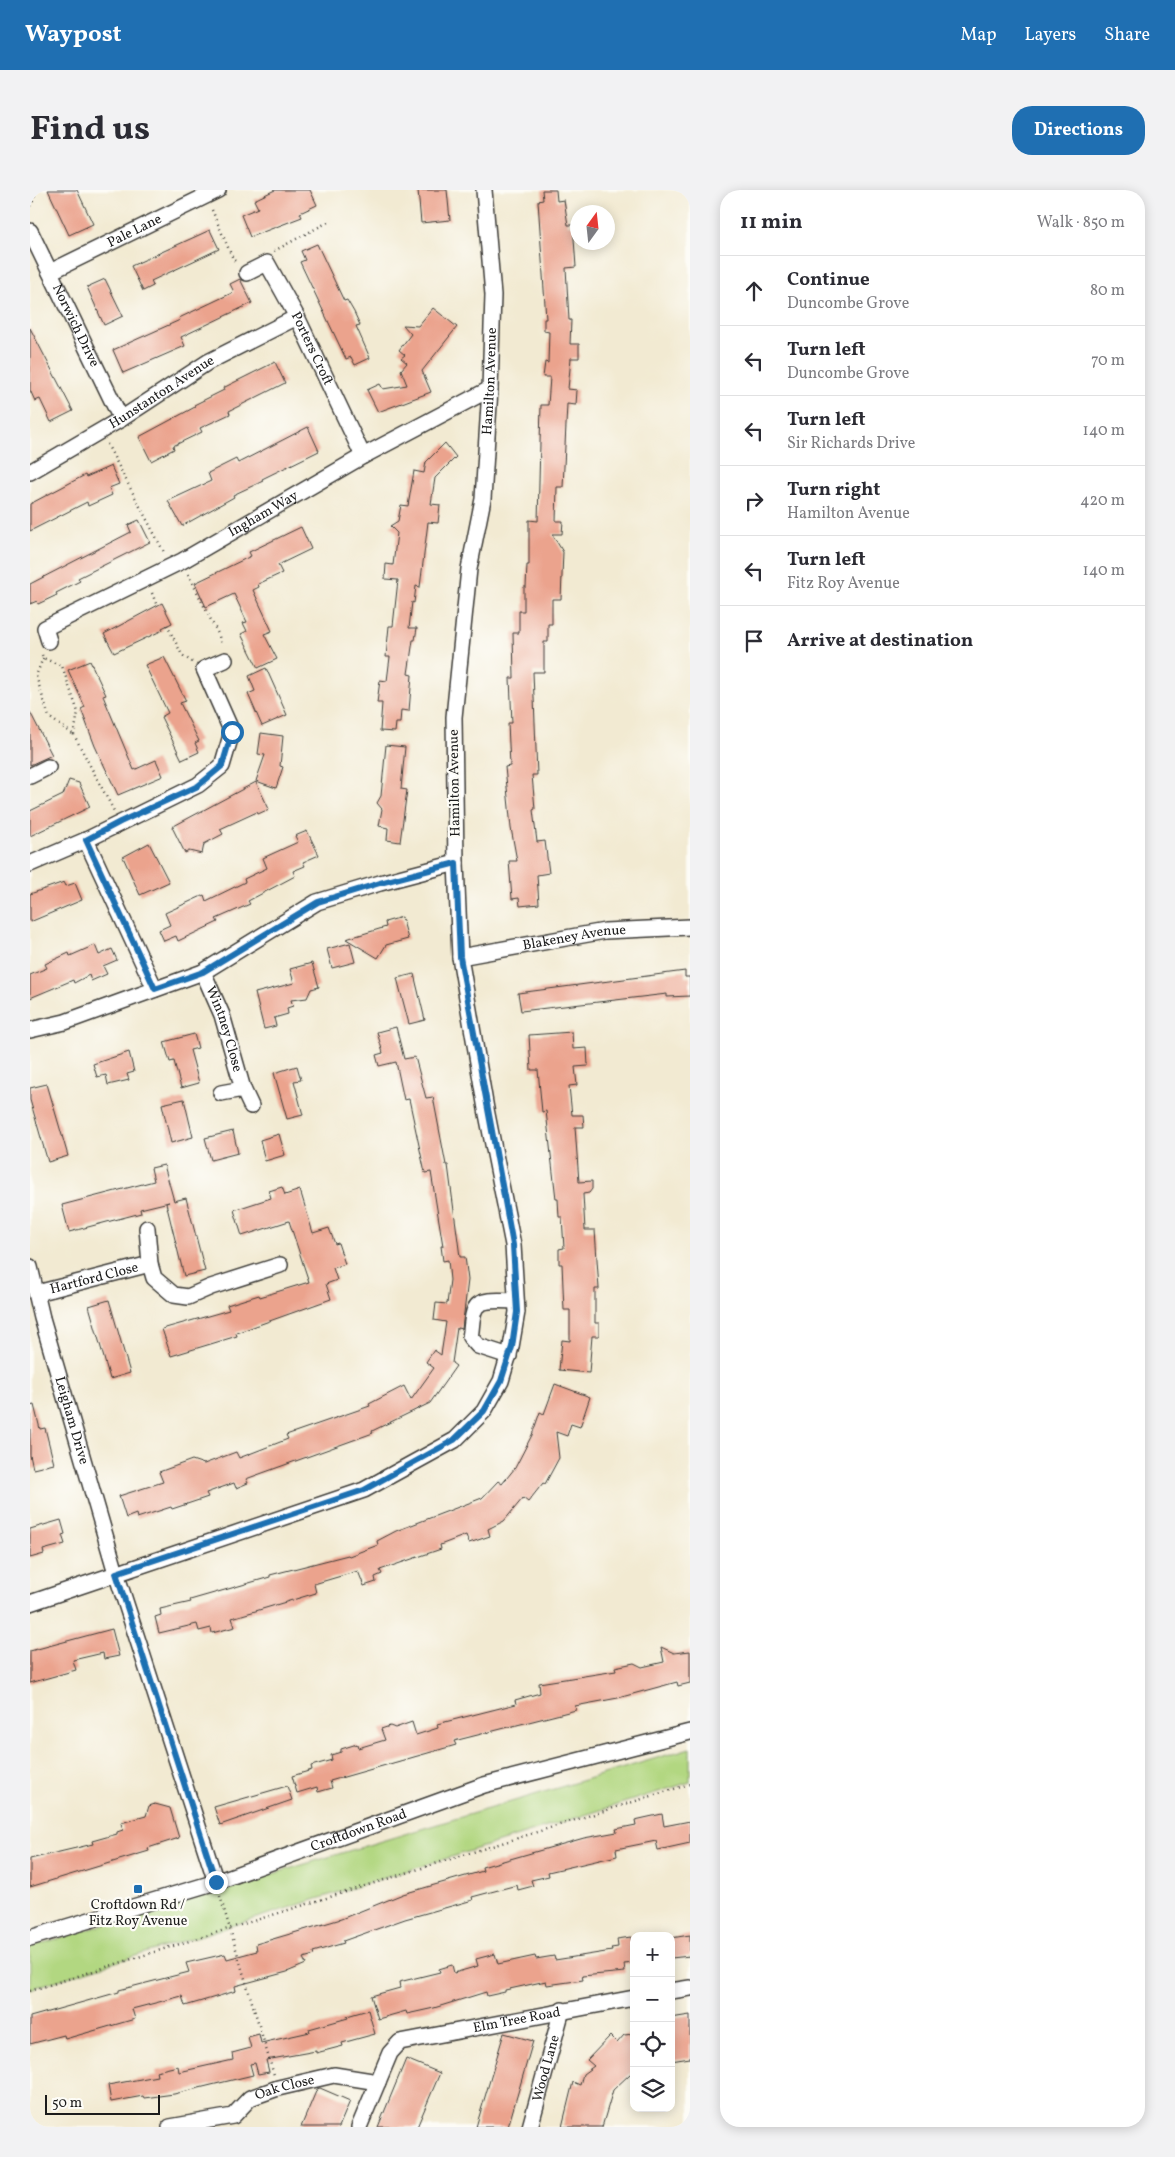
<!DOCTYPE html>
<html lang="en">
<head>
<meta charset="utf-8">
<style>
	body { margin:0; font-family:Vollkorn,serif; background:#f2f2f3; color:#2b2b33 }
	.controls { position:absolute; right:15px; bottom:15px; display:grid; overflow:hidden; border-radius:10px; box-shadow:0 2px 12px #0003 }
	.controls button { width:45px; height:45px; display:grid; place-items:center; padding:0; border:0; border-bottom:1px solid #e1e1e2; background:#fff; color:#2b2b33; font:25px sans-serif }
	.compass { position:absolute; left:540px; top:15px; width:45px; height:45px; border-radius:50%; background:#fff; box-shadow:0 2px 12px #0003; rotate:15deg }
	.scale { position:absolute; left:15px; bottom:12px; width:115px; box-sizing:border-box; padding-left:5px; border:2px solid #1c1c1c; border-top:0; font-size:14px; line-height:18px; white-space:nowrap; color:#1c1c1c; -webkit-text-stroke:4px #fdfcf7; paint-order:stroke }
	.stop { position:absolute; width:15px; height:15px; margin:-11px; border:4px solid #1f6fb2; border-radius:50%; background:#fff }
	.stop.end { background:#1f6fb2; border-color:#fff; box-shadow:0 1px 5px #0008 }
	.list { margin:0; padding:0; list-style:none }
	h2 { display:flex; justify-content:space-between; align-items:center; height:65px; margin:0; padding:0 20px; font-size:21px }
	h2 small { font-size:16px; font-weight:400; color:#7c7c81 }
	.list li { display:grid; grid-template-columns:32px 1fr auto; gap:15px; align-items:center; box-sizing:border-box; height:70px; padding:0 20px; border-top:1px solid #e1e1e2 }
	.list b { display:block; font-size:19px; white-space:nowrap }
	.list p { margin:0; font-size:16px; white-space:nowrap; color:#7c7c81 }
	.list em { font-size:16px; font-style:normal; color:#7c7c81 }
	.icon { flex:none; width:28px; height:28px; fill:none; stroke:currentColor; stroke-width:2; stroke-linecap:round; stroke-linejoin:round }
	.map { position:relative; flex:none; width:660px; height:1937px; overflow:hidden; border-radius:20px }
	header { display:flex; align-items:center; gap:30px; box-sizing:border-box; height:70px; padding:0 25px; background:#1f6fb2; color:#fff }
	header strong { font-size:24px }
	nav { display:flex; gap:28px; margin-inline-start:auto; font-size:18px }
	.intro { display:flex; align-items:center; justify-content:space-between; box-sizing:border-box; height:120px; padding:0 30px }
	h1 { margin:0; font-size:35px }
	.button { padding:12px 22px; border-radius:20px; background:#1f6fb2; color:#fff; font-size:18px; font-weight:700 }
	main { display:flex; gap:30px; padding:0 30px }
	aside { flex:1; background:#fff; border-radius:20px; box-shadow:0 2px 12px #0003 }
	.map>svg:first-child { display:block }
	.green { fill:#b2d781; stroke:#677a4e }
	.building { fill:#eba38d }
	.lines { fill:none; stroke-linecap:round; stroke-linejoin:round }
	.minor-casing { stroke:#3c3b37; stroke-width:18 }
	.path { stroke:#3c3b37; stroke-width:2.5; stroke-dasharray:1 4; stroke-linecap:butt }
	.minor { stroke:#fff; stroke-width:15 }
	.route { stroke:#1f6fb2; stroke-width:6 }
	.poi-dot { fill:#1f6fb2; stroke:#fdfcf7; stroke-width:2 }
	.labels { text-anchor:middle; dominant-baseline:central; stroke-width:4.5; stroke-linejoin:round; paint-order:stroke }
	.street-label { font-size:14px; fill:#1c1c1c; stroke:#fdfcf7 }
	.poi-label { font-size:14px; fill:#1c1c1c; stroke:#fdfcf7 }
</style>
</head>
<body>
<header>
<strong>Waypost</strong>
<nav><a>Map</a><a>Layers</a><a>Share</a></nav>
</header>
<div class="intro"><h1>Find us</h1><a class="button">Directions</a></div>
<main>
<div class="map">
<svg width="660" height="1937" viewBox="0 0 660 1937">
	<rect width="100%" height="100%" fill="#fdfcf7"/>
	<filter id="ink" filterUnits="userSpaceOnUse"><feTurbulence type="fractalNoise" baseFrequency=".02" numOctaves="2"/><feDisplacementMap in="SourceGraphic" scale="10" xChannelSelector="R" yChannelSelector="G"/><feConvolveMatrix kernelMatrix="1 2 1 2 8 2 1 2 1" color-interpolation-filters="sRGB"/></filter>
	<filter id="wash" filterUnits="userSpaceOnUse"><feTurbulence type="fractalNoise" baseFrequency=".0096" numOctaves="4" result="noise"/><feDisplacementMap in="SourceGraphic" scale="20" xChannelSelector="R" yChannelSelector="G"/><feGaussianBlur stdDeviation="1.12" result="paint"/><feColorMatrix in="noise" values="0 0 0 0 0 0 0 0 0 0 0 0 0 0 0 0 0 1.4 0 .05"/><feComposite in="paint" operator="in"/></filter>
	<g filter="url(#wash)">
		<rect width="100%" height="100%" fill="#f2ead2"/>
		<polygon class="green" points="660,1558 660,1592 0,1799 0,1757"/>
		<g id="blocks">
			<g class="building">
				<polygon points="18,0 47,0 63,34 39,45"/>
				<polygon points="245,0 280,0 287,15 270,23 272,27 220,47 211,25 228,18 224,10"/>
				<polygon points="388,0 417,0 420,30 391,33"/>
				<polygon points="512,0 526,0 527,11 534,10 538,35 543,35 546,77 536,78 539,130 541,130 540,154 549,154 549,168 541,168 538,199 547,200 546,215 537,214 533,297 527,297 526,331 533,331 532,344 522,344 533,362 531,409 522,409 522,434 518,434 518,452 514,452 514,482 503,482 507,585 502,585 505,619 503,620 507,652 515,651 519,683 507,685 509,714 490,716 489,708 482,709 479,671 487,671 481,638 475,577 480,576 478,533 482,533 480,488 484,488 483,443 489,443 489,421 494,421 494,397 496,397 497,375 499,375 499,330 508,331 511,215 518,215 520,187 513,187 515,172 518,173 519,142 514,141 514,129 516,129 508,11 513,10"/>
				<polygon points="180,40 189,59 121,91 123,96 113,101 101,76"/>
				<polygon points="287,54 314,111 317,110 324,122 330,135 326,136 340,168 325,175 321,167 316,169 270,72 275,70 271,61"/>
				<polygon points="75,89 93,126 74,135 57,97"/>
				<polygon points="210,89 222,113 151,147 155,156 93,183 83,160 150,130 149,128 204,102 200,94"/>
				<polygon points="403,118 427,137 392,181 401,202 348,222 337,200 350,194 353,199 377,195 371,180 377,173 371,168 375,165 369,160 381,144 373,135 388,136"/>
				<polygon points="0,138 43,221 21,232 10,209 5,211 0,200"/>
				<polygon points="245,172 255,193 199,221 200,224 170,238 172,242 143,256 144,259 121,271 109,247 165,217 164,215 194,200 193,198"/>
				<polygon points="278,237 289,261 232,289 233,291 203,305 204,307 152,336 138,311 181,291 178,283 206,269 208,273"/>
				<polygon points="415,253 426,267 405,288 401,314 410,315 408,333 398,332 390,397 386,396 384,413 382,412 379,438 387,438 385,450 383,450 378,484 382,485 379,521 371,520 370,533 366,533 365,542 350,541 352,513 347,513 350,490 357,491 360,467 356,467 359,436 363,436 368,390 355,389 356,374 363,375 367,343 360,336 368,331 371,315 378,316 384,281 394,283 396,272"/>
				<polygon points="81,276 89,294 79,298 82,305 58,316 57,312 0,341 0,314 55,285 56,287"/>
				<polygon points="109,330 120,352 48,388 50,391 26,403 27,405 8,414 7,411 0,414 0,394 101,342 98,335"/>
				<polygon points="271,337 281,359 248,375 252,383 228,394 229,397 223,400 242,441 234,444 247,469 228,478 211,444 217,441 213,433 217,432 204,404 176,417 165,393 221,366 219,362"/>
				<polygon points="132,413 142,433 132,438 133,440 84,463 74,444"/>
				<polygon points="134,467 156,511 150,513 169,551 165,553 169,562 152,570 131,527 138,523 115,475"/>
				<polygon points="60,471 76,505 73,506 104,580 126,570 133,586 88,605 65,556 51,519 55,517 38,480"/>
				<polygon points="236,478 257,525 232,536 218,504 225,501 219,486"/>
				<polygon points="0,522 22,565 0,575"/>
				<polygon points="231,543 253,546 250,576 253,577 246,598 226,591 235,565 228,564"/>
				<polygon points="356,555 375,557 371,599 377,600 370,652 357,650 358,638 349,636 352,619 347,613 351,606"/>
				<polygon points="39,590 49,593 60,617 0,646 0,621 33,605"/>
				<polygon points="226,592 239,619 228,624 227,622 190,639 193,644 174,654 172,664 159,661 155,663 142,637"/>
				<polygon points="277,641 289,665 273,672 275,676 263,681 265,686 218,711 220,714 186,729 188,732 148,751 146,746 134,751 129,740 140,735 135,723 174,705 176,711 215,692 214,689 237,678 233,668 268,652 265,646"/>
				<polygon points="119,653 139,692 110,705 93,667"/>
				<polygon points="34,692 36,696 45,693 52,710 0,732 0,704"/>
				<polygon points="372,727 378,749 356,755 348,768 316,749 356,737 355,732"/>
				<polygon points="320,753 325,772 302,778 297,759"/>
				<polygon points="65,755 69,765 82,759 87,770 73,776 77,784 61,791 59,785 44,793 43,790 0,808 0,785 17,778 15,774 39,763 40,766"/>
				<polygon points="282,773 289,797 281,799 277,808 261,810 263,816 257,818 258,824 244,828 246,836 234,839 225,803 264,793 260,779"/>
				<polygon points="655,781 655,787 660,787 660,806 637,807 637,804 491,821 488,803"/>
				<polygon points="384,784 395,830 379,834 367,788"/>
				<polygon points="366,837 374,869 385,867 396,908 403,907 416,975 418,975 430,1067 435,1067 438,1090 432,1139 427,1138 422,1173 426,1176 400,1213 342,1241 343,1243 216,1289 218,1293 206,1298 204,1293 176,1303 178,1307 142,1319 141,1317 107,1328 106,1324 96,1328 89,1306 133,1292 129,1282 162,1270 174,1274 206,1262 209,1268 258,1249 256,1245 340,1216 339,1214 374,1196 381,1210 404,1178 396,1172 404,1160 411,1165 416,1132 404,1130 406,1113 417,1114 420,1090 418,1070 413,1071 411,1056 413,1056 401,982 395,983 379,909 374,910 366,872 349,876 346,865 353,863 347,842"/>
				<polygon points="542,842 543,859 557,858 558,876 545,877 547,895 539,896 542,925 553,925 554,937 545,937 549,992 562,991 562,999 559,1003 553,1004 555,1040 565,1040 569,1099 565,1099 565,1133 569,1133 569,1146 562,1146 559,1183 529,1180 532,1150 540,1151 540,1120 534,1120 532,1074 529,1074 529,1059 534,1058 532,1027 529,1027 528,1009 526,1009 516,921 512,922 508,880 501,880 499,845"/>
				<polygon points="164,844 168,858 160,860 169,893 151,898 144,871 140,872 134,852"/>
				<polygon points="99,862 104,882 97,884 99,890 78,895 76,885 67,887 63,874"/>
				<polygon points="267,876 271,890 264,891 273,925 257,929 244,883"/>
				<polygon points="17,894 38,966 18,972 0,910 0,898"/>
				<polygon points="154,909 163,947 141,953 132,914"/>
				<polygon points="203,941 208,963 181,970 175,948"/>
				<polygon points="249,944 255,965 235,971 230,950"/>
				<polygon points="134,975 144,1011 156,1008 175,1081 154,1086 136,1013 139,1012 110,1019 111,1023 39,1042 32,1015 124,991 121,978"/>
				<polygon points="252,997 255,1005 270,1000 283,1043 299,1038 305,1054 308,1053 315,1074 303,1078 307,1090 296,1094 301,1109 206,1143 207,1146 141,1166 132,1139 199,1120 197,1115 229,1105 230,1107 279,1092 259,1031 212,1046 204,1020 241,1008 239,1001"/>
				<polygon points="79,1110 100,1183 80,1189 59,1116"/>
				<polygon points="525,1194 560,1207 550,1237 541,1234 537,1246 526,1242 529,1268 515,1294 513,1293 498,1312 493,1308 474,1331 458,1339 460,1346 439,1353 436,1345 410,1355 411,1359 350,1380 352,1384 345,1387 346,1392 334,1396 328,1381 284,1394 286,1403 202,1428 205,1437 182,1443 181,1438 169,1441 167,1434 129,1443 125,1427 131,1425 130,1419 161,1412 160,1410 240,1387 240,1385 318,1365 319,1366 348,1355 347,1351 366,1341 452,1308 468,1291 472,1294 485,1278 502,1245 510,1222 514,1224"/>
				<polygon points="4,1215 10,1239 15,1238 24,1274 3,1279 0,1265 0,1216"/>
				<polygon points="31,1330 35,1344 32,1345 35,1354 13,1360 14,1364 0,1368 0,1339"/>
				<polygon points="82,1439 89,1466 74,1469 73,1463 43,1470 46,1480 0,1493 0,1461"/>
				<polygon points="631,1457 644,1463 660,1461 660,1493 648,1496 647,1492 588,1508 545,1516 546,1520 424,1551 426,1555 300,1591 302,1598 288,1602 287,1597 267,1603 262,1586 282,1580 281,1576 302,1570 301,1565 311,1562 311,1559 327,1554 328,1558 355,1550 351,1539 360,1536 365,1538 382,1532 386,1545 408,1538 407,1534 486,1514 485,1510 510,1503 509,1493 586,1481 585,1477 604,1473 612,1477 634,1472"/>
				<polygon points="257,1596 262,1610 190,1635 184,1617"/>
				<polygon points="125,1614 140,1618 149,1648 118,1658 119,1661 0,1697 0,1669 63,1654 62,1651 87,1644 87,1642 93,1640 91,1633 116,1626 119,1616"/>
				<polygon points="632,1624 634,1636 660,1631 660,1653 628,1660 626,1651 586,1659 587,1666 518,1682 519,1686 501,1690 503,1696 488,1700 487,1695 442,1707 443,1710 375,1729 313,1751 314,1753 283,1762 284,1765 273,1768 276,1774 257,1782 205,1796 206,1801 155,1816 152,1806 102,1819 105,1829 35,1849 34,1845 0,1854 0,1827 89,1802 89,1800 159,1782 156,1773 195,1764 197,1769 227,1761 226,1754 311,1729 373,1704 453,1681 452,1677 554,1648 587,1642 586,1639 606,1635 605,1630"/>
				<polygon points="660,1745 660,1766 641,1768 641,1748"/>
				<polygon points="601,1747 604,1773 594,1774 595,1782 552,1786 553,1790 517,1795 516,1791 475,1800 475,1802 457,1806 456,1802 404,1818 377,1824 376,1821 348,1829 341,1806 370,1798 369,1792 410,1782 409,1779 422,1775 424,1783 448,1776 446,1769 465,1764 468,1774 505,1766 506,1769 524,1766 525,1770 582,1761 581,1758 588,1757 587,1749"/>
				<polygon points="338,1820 345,1844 312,1853 313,1856 286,1863 286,1861 236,1870 239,1882 228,1884 225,1873 220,1874 223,1885 144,1904 114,1908 113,1906 81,1912 78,1895 127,1886 126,1881 148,1876 149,1882 203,1870 202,1863 221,1858 218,1847 229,1844 231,1853 280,1842 279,1839 318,1828 317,1826"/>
				<polygon points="660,1825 660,1868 641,1871 641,1828"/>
				<polygon points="474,1843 503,1851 478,1937 446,1937"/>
				<polygon points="604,1844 604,1884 600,1884 583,1900 572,1937 532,1937 543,1892 550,1895 553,1884 564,1876 557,1870 580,1846 587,1853 594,1845"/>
				<polygon points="376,1869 410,1883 387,1937 348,1937"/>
				<polygon points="290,1898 320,1911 309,1937 271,1937 287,1899"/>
			</g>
		</g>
	</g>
	<g filter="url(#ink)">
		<use href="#blocks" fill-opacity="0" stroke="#3c3b37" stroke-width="1"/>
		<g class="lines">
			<g class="minor-casing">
				<g id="minor">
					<path id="s1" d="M0,41L91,229"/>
					<path id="s2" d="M20,82L188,0"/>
					<path id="s3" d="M217,83L237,73L267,127L333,266"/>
					<path id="s4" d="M0,282L91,229L178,172L267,127"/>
					<path id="s5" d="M19,451L15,438L152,371L333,266L460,199"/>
					<polyline points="0,586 18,577"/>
					<polyline points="56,650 125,799"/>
					<polyline points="0,674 56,650 168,595 192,576 202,542 174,479 195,470"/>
					<path id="s6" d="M430,767L575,741L660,737"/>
					<path id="s7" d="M173,782L192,825L213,899L221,916"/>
					<polyline points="0,840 35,832 173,782 287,712 350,693 426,673"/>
					<polyline points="191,903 213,899"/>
					<polyline points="117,1038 120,1074 124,1088 144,1105 158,1107 181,1097 250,1075"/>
					<path id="s8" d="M0,1077L12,1128L86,1383L186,1692"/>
					<path id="s9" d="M7,1103L120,1074"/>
					<path d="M479,1166L448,1156L440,1147C442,1139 441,1127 445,1119C450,1107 475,1111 486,1111"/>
					<path id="s10" d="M0,1413L334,1300L425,1250L454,1221L471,1191L481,1157L487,1122L483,1055L456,919L430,767L426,673L424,527L439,379L453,309L460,199L463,105L454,0"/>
					<path id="s11" d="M0,1748L186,1692L454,1595L660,1542"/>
					<polyline points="641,1801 660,1798"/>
					<path id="s12" d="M140,1937L203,1926L220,1908L248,1898L304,1885L348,1892"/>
					<path id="s13" d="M329,1937L360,1863L370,1852L604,1808"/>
					<path id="s14" d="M500,1937L532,1820"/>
				</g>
			</g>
			<g class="path">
				<polyline points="0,16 5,8 2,0"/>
				<polyline points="182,20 203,69 207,73"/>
				<polyline points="244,61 300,31"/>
				<polyline points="77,254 135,364"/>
				<polyline points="158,384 189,446 191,456"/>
				<polyline points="122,403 127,416"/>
				<polyline points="137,435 152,465 162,472"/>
				<polyline points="12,465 13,468 32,476 48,522 44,545 84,621"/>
				<polyline points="13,468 6,486 19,527 44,545"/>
				<polyline points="190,1706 244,1885"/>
				<polyline points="0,1801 660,1594"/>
			</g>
			<use href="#minor" class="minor"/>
		</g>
	</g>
	<g class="lines" filter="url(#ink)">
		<polyline class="route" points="186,1692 86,1383 334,1300 424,1250 454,1221 471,1191 482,1157 487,1122 483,1055 430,767 426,673 350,693 288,712 173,782 125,799 56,650 90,632 168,596 192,576 202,542"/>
	</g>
	<rect class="poi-dot" x="103" y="1694" width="10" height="10" rx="2.5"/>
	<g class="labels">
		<g class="street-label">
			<text stroke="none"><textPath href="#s2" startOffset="94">Pale Lane</textPath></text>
			<text stroke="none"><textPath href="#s1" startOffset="105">Norwich Drive</textPath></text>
			<text stroke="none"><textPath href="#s3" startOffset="119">Porters Croft</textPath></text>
			<text stroke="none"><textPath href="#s10" startOffset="1541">Hamilton Avenue</textPath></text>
			<text stroke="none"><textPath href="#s4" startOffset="154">Hunstanton Avenue</textPath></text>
			<text stroke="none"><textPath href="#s5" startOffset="260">Ingham Way</textPath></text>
			<text transform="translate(425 593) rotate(-91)">Hamilton Avenue</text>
			<text stroke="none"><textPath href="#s6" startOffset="116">Blakeney Avenue</textPath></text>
			<text stroke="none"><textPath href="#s7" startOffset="61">Wintney Close</textPath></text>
			<text stroke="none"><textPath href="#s9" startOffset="59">Hartford Close</textPath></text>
			<text stroke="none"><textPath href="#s8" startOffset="159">Leigham Drive</textPath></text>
			<text stroke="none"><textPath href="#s11" startOffset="346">Croftdown Road</textPath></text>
			<text stroke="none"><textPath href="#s13" startOffset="214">Elm Tree Road</textPath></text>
			<text stroke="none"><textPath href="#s14" startOffset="61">Wood Lane</textPath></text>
			<text stroke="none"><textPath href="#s12" startOffset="125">Oak Close</textPath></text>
		</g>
		<g class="poi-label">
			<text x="108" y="1715">Croftdown Rd /<tspan x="108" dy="16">Fitz Roy Avenue</tspan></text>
		</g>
	</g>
</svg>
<div class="controls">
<button>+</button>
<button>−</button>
<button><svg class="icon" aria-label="locate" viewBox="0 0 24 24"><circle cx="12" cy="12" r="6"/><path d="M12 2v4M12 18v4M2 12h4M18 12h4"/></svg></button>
<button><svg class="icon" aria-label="layers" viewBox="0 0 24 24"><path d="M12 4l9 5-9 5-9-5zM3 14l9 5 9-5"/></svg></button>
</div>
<svg class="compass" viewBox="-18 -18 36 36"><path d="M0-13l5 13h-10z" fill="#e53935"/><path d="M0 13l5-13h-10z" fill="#7c7c81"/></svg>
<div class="scale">50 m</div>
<div class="stop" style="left:202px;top:542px"></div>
<div class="stop end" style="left:186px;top:1692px"></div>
</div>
<aside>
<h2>11 min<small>Walk · 850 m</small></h2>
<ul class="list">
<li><svg class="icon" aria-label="ahead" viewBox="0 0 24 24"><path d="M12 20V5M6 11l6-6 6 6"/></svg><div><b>Continue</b><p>Duncombe Grove</p></div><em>80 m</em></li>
<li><svg class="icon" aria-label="left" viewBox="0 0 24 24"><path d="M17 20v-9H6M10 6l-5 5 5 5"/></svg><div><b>Turn left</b><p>Duncombe Grove</p></div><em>70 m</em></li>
<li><svg class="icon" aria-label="left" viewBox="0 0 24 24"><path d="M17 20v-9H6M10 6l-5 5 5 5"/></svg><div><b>Turn left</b><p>Sir Richards Drive</p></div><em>140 m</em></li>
<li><svg class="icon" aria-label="right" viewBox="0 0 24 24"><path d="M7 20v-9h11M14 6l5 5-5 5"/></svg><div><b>Turn right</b><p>Hamilton Avenue</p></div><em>420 m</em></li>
<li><svg class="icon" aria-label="left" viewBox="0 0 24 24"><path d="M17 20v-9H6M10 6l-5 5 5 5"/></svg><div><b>Turn left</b><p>Fitz Roy Avenue</p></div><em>140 m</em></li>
<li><svg class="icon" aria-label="arrive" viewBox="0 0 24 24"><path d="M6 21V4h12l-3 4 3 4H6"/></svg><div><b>Arrive at destination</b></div></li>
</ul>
</aside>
</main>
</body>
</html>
